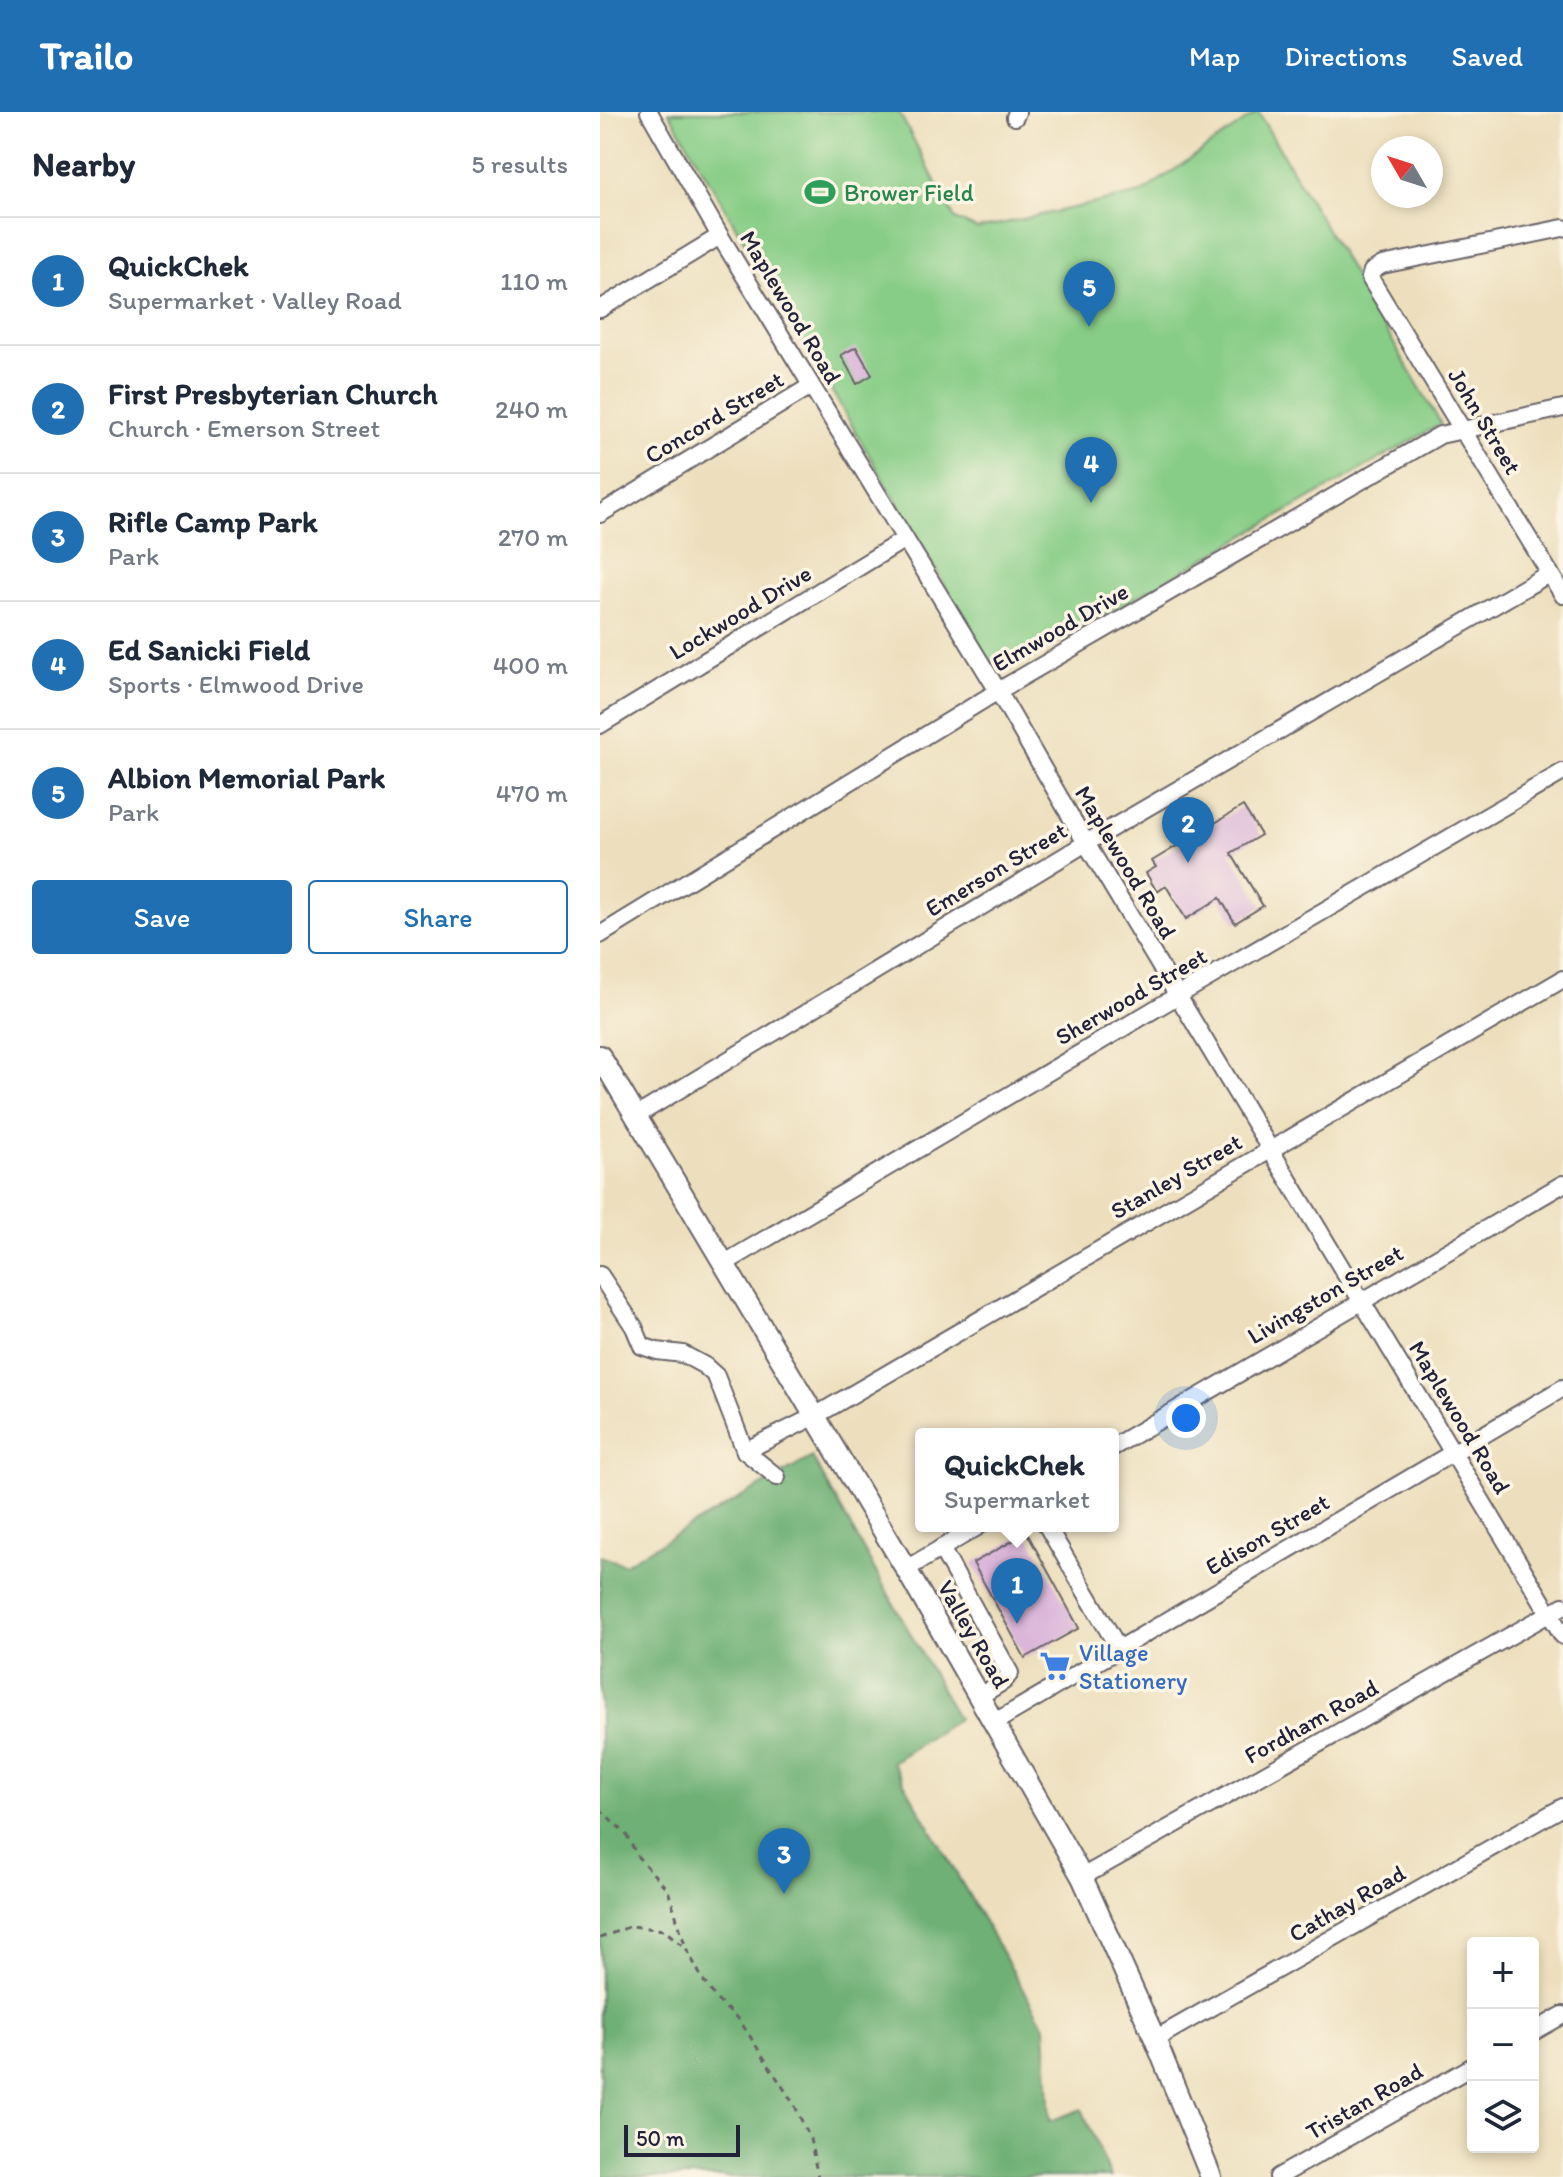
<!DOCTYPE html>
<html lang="en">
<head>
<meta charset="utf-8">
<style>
	body { margin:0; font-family:Itim,sans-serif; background:#f2f2f3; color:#1f2937 }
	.controls { position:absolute; right:24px; bottom:24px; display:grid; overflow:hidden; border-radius:8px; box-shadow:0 4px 12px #0003 }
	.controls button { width:72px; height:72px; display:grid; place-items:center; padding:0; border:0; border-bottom:2px solid #e0e1e3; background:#fff; color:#1f2937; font:40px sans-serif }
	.compass { position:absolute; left:771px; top:24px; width:72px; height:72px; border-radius:50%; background:#fff; box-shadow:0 4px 12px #0003; rotate:309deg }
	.scale { position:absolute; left:24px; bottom:20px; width:116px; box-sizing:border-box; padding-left:8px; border:4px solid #22223b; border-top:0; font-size:22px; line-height:28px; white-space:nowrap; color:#22223b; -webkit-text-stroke:6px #fcf5e5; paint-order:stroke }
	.you { position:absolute; left:586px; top:1306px; width:28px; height:28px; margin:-20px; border:6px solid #fff; border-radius:50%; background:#1a73e8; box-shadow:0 0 0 12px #1a73e833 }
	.badge { display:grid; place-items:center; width:52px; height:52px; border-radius:50%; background:#1f6fb2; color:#fff; font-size:26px; font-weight:700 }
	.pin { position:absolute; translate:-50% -66px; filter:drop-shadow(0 2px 4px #0008) }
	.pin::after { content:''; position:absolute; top:42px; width:28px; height:24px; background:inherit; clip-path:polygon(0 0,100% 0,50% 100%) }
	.popup { position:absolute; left:315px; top:1316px; width:204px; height:104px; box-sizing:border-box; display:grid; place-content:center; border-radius:8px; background:#fff; filter:drop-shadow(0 2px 6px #0005); font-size:26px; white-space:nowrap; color:#747a83 }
	.popup b { font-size:30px; color:#1f2937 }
	.popup::after { content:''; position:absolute; left:50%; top:100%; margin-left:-16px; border:16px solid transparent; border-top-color:#fff }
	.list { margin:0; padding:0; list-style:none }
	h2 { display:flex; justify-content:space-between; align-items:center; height:104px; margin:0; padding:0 32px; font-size:34px }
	h2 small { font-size:26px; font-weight:400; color:#747a83 }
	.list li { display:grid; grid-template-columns:52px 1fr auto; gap:24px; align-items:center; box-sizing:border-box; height:128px; padding:0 32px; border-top:2px solid #e0e1e3 }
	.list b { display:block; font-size:30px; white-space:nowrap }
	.list p { margin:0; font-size:26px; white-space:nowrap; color:#747a83 }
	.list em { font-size:26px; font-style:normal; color:#747a83 }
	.actions { display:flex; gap:16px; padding:24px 32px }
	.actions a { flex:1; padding:18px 0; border:2px solid #1f6fb2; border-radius:8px; text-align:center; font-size:28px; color:#1f6fb2 }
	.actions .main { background:#1f6fb2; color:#fff }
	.icon { flex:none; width:44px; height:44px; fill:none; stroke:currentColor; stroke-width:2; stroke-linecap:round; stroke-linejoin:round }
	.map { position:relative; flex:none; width:963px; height:2065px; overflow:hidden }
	header { display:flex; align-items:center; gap:48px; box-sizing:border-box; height:112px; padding:0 40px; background:#1f6fb2; color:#fff }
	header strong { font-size:38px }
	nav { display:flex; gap:44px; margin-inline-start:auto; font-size:28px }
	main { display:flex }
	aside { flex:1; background:#fff }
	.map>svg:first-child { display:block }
	.green { fill:#88cd87; stroke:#557861; stroke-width:2 }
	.forest { fill:#6eb074; stroke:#486958; stroke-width:2 }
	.building { fill:#dbb6da }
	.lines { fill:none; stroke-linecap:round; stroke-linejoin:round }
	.minor-casing { stroke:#696468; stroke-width:20 }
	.major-casing { stroke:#696468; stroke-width:24 }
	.path { stroke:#696468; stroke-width:3; stroke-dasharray:6 6; stroke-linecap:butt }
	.minor { stroke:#fff; stroke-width:16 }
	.major { stroke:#fff; stroke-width:20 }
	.labels { text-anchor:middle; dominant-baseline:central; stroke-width:7; stroke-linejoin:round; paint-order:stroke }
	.leisure-label { font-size:24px; fill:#27864d; stroke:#fcf5e5; text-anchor:start }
	.street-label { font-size:24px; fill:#22223b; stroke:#fcf5e5 }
	.shop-label { font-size:24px; fill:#366cbe; stroke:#fcf5e5; text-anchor:start }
</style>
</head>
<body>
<header>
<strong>Trailo</strong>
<nav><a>Map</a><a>Directions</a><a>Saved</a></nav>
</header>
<main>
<aside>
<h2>Nearby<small>5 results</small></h2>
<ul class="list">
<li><span class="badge">1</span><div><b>QuickChek</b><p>Supermarket · Valley Road</p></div><em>110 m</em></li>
<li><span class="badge">2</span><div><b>First Presbyterian Church</b><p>Church · Emerson Street</p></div><em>240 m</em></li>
<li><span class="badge">3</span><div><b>Rifle Camp Park</b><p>Park</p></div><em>270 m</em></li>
<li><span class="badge">4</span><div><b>Ed Sanicki Field</b><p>Sports · Elmwood Drive</p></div><em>400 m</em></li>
<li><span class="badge">5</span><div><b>Albion Memorial Park</b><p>Park</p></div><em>470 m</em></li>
</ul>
<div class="actions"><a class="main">Save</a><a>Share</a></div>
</aside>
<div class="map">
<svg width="963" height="2065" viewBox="0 0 963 2065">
	<rect width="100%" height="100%" fill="#fcf5e5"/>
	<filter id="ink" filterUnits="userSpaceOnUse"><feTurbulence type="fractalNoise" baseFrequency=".0125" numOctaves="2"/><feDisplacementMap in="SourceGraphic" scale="16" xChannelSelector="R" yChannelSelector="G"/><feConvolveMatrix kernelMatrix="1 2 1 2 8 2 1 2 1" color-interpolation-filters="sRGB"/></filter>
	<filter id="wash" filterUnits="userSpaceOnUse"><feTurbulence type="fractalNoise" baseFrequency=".006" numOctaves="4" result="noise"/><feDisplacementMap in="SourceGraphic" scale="32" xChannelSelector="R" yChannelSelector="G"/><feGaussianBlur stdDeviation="1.8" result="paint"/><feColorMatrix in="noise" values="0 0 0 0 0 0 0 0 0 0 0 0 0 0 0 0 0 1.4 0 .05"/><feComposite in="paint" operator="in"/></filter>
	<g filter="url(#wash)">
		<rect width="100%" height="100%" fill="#eddfbd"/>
		<polygon class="green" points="69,0 299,0 355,107 377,117 541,81 658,0 841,312 398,564"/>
		<polygon class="forest" points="212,1345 358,1607 292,1650 445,1915 450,2009 482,1997 511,2065 0,2065 0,1444 24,1452"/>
		<g id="blocks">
			<g class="building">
				<polygon points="256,235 272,263 257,272 241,243"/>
				<polygon points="643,694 661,723 631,741 663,794 635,811 620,786 586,807 566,774 557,780 546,761 556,755 552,749"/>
				<polygon points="427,1421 479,1516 425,1546 373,1451"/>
			</g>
		</g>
	</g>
	<g filter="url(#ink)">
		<use href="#blocks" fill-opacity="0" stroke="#696468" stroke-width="2"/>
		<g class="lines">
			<g class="minor-casing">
				<g id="minor">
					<polyline points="49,0 120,124 398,579 486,731 963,1524"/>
					<polyline points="415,5 417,0"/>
					<polyline points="963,116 782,153 772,159 770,166 963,483"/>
					<polyline points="0,197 120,124"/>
					<polyline points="0,402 211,274"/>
					<polyline points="0,613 305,427"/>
					<polyline points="0,823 398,579 840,323 963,296"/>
					<polyline points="36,1004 486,731 950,461"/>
					<polyline points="125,1151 577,884 963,660"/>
					<polyline points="0,1163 34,1215 42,1234 57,1239 83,1242 105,1254 116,1264 145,1339"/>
					<polyline points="513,1335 963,1072"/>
					<polyline points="177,1365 145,1339 215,1304 963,867"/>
					<polyline points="447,1414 519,1537"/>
					<polyline points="341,1436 410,1561 404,1569 380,1584"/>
					<polyline points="306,1457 379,1414"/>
					<polyline points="395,1610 963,1276"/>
					<polyline points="482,1765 963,1494"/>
					<polyline points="933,1920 963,1903"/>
					<polyline points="555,1927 963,1695"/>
					<polyline points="678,2065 873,1954"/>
				</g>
			</g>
			<g class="major-casing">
				<polyline id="major" points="0,944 306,1457 482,1765 555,1927 611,2065"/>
			</g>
			<g class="path">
				<polyline points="0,1697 26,1722 38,1745 68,1778 86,1836 103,1868 118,1889 140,1909 195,1994 210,2027 218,2065"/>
				<polyline points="0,1826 31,1814 64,1818 86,1836"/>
			</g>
			<use href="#minor" class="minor"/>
			<use href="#major" class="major"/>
		</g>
	</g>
	<defs>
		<g id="stadium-bare" transform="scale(2.4)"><path d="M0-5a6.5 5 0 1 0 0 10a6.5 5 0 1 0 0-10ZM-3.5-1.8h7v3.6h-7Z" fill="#2e9e5b" stroke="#fcf5e5" stroke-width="2.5" paint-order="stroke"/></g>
		<g id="supermarket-bare" transform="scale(2.4)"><path d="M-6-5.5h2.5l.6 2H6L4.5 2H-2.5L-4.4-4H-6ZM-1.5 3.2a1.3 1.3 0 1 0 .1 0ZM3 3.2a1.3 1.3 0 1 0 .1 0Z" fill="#3f7fe0" stroke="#fcf5e5" stroke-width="2.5" paint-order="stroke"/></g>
	</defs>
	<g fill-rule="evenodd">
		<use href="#stadium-bare" x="220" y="80"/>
		<use href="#supermarket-bare" x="455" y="1554"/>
	</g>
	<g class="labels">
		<g class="leisure-label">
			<text x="244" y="80">Brower Field</text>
		</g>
		<g class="street-label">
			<text transform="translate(191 195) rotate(59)">Maplewood Road</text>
			<text transform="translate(114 305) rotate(-31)">Concord Street</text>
			<text transform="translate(885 309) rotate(59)">John Street</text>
			<text transform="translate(140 500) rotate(-31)">Lockwood Drive</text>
			<text transform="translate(460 515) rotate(-30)">Elmwood Drive</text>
			<text transform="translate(526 750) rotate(59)">Maplewood Road</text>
			<text transform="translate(396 757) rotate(-31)">Emerson Street</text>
			<text transform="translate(531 884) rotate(-30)">Sherwood Street</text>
			<text transform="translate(576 1064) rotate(-30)">Stanley Street</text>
			<text transform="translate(725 1182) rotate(-30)">Livingston Street</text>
			<text transform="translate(860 1305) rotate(59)">Maplewood Road</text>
			<text transform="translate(667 1422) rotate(-30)">Edison Street</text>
			<text transform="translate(374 1522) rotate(60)">Valley Road</text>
			<text transform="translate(711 1609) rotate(-29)">Fordham Road</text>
			<text transform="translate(747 1791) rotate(-30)">Cathay Road</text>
			<text transform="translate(764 1989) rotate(-30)">Tristan Road</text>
		</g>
		<g class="shop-label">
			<text x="479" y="1540">Village<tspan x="479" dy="28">Stationery</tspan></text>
		</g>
	</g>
</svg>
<div class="controls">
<button>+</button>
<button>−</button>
<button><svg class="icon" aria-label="layers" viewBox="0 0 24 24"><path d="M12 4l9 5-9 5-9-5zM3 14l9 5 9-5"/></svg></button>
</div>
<svg class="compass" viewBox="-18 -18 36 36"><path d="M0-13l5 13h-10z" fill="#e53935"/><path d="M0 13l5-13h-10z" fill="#747a83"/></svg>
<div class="scale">50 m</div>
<div class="you"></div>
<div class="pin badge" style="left:417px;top:1512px">1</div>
<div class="popup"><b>QuickChek</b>Supermarket</div>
<div class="pin badge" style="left:588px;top:751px">2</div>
<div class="pin badge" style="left:184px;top:1782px">3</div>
<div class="pin badge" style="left:491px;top:391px">4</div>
<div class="pin badge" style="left:489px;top:215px">5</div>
</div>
</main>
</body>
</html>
